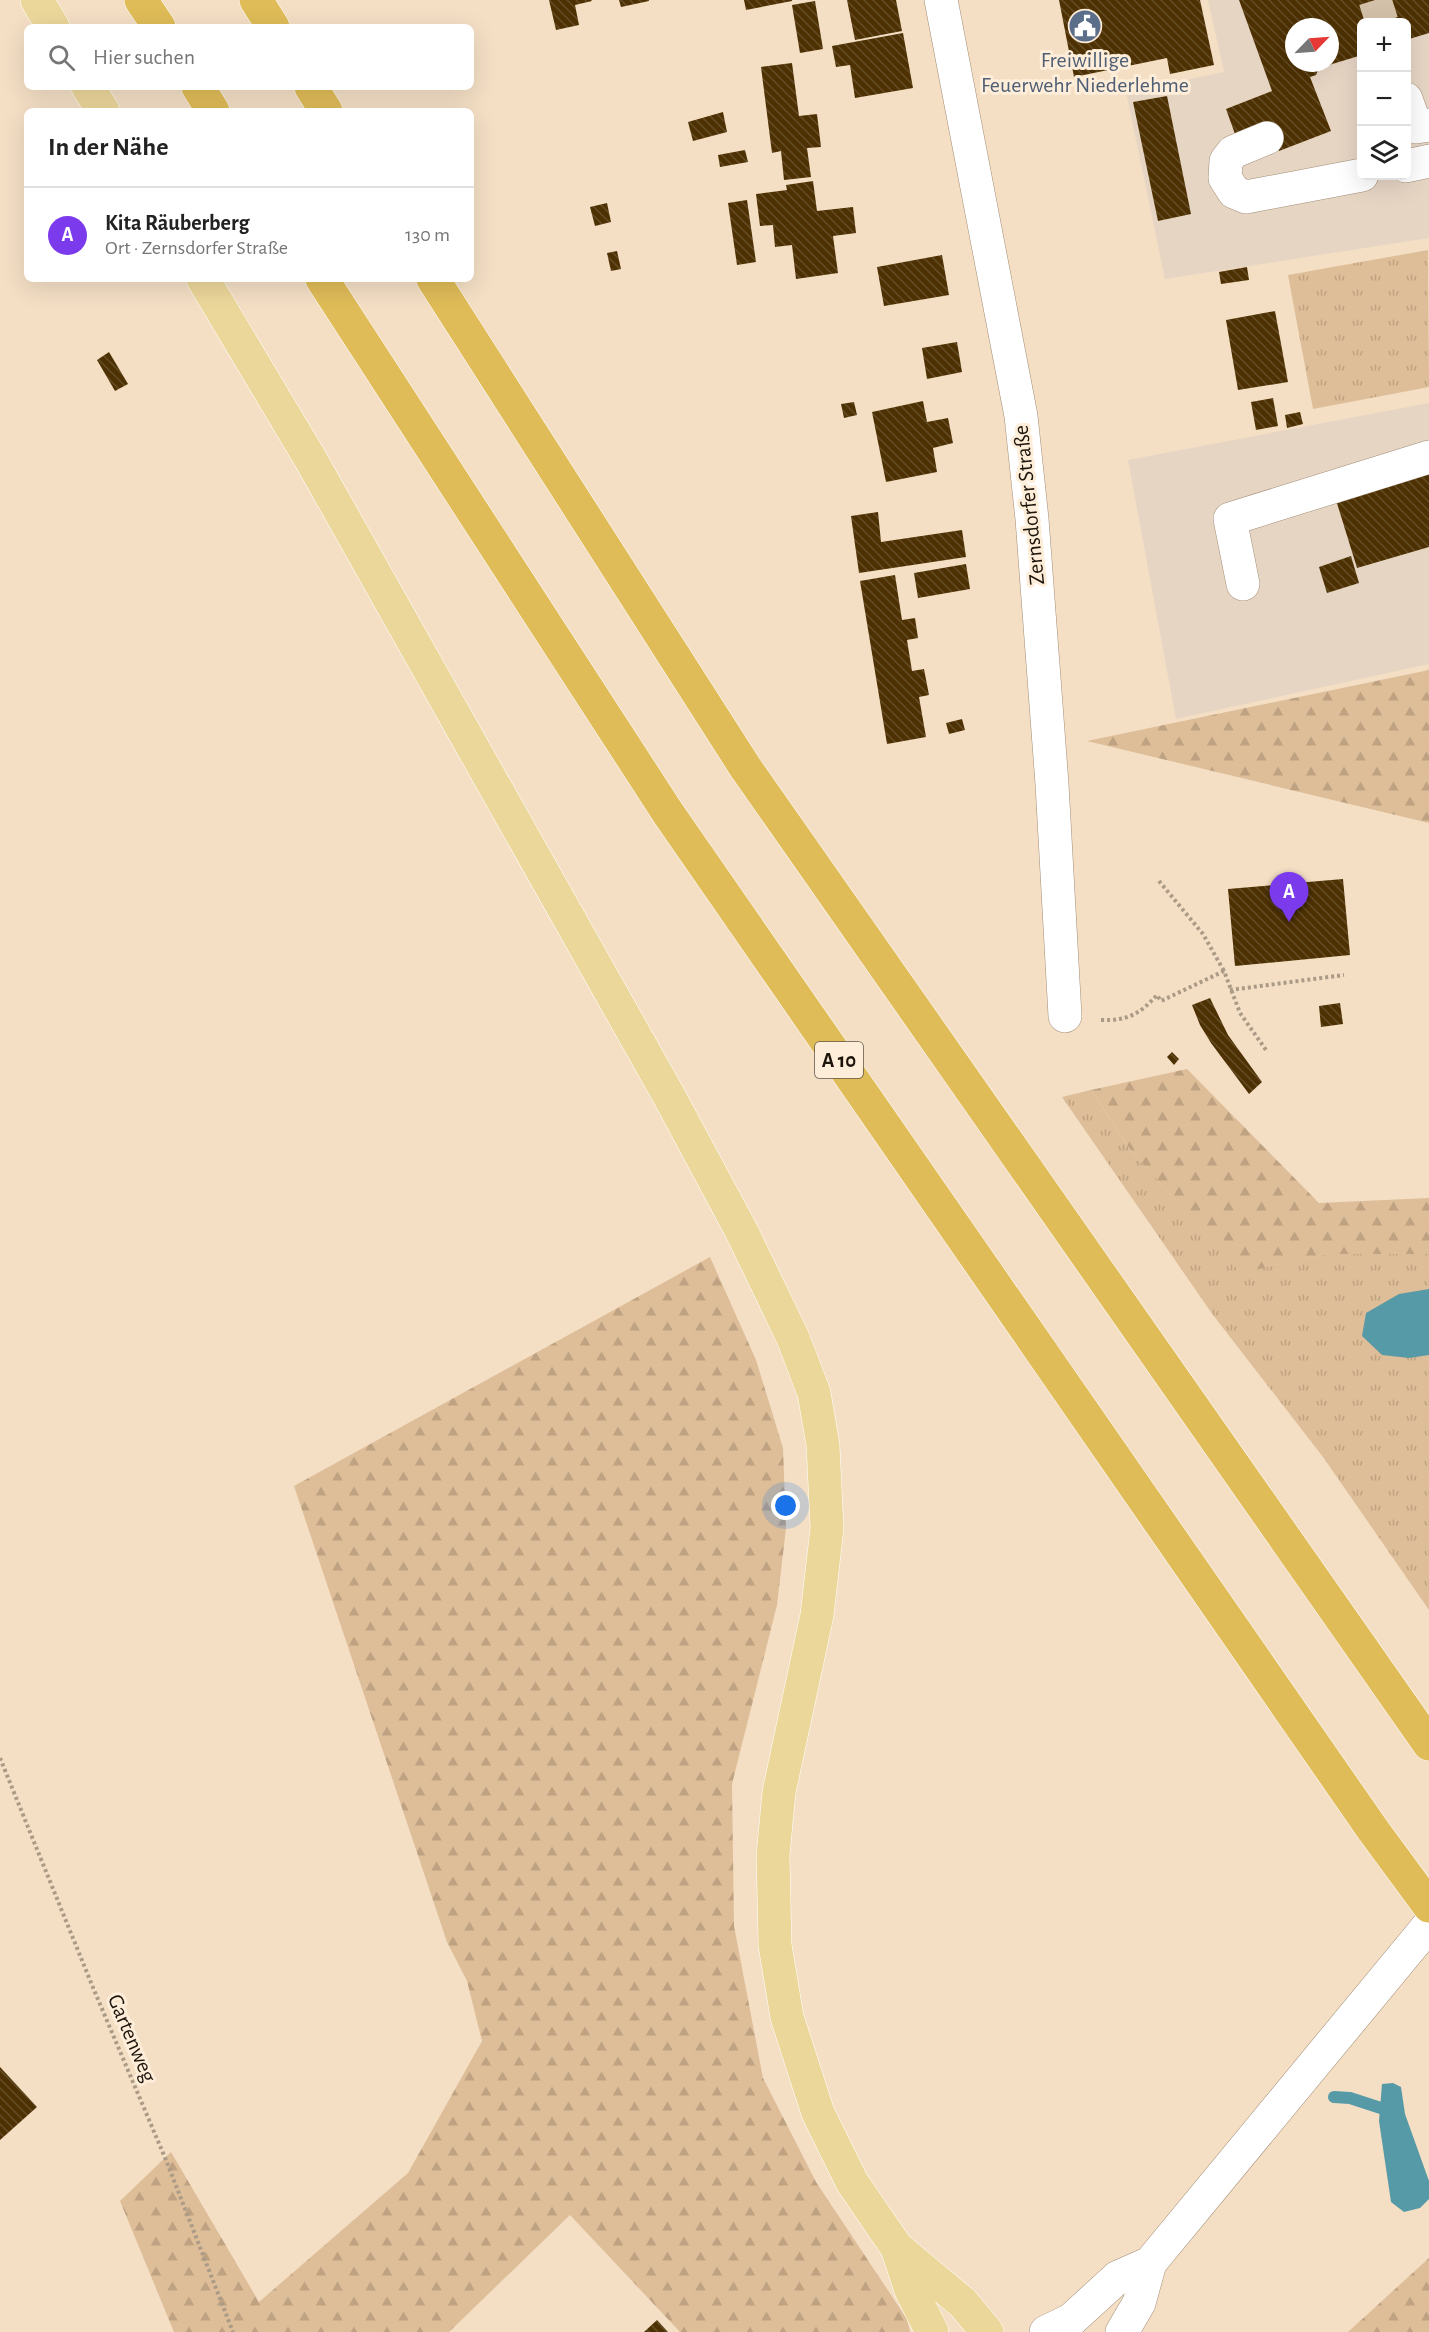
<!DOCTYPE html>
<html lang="de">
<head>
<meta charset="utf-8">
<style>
	body { margin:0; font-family:"Alegreya Sans",sans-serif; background:#f2f2f2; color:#222 }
	.controls { position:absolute; right:18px; top:18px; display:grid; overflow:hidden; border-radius:9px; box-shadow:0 6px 24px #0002 }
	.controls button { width:54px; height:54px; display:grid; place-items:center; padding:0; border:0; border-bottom:2px solid #e0e0e0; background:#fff; color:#222; font:30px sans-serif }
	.compass { position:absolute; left:1285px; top:18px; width:54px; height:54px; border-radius:50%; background:#fff; box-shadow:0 6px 24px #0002; rotate:65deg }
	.you { position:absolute; left:786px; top:1506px; width:21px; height:21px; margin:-15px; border:4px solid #fff; border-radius:50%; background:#1a73e8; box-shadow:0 0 0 9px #1a73e833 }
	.badge { display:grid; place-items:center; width:39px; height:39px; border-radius:50%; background:#7c3aed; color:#fff; font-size:20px; font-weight:700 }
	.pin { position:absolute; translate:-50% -50px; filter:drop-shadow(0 2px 3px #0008) }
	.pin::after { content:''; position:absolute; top:32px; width:21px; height:18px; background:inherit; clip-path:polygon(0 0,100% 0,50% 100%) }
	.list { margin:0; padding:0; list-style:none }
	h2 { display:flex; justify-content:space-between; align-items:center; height:78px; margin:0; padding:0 24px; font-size:26px }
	h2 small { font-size:20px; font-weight:400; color:#767676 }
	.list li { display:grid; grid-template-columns:39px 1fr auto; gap:18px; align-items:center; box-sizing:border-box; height:96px; padding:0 24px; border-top:2px solid #e0e0e0 }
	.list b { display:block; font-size:22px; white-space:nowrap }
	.list p { margin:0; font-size:20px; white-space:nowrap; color:#767676 }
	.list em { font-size:20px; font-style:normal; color:#767676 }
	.icon { flex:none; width:33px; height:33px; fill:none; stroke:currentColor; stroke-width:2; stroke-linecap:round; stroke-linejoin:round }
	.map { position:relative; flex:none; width:1429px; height:2332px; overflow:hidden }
	.search { position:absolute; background:#fff; box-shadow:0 6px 24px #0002; left:24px; top:24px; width:450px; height:66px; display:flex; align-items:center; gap:15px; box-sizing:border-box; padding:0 21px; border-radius:9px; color:#767676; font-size:22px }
	.panel { position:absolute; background:#fff; box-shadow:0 6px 24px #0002; left:24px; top:108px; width:450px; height:174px; border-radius:9px }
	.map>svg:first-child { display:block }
	.commercial { fill:#e7d5c4; fill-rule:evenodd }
	.grass { fill:url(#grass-tufts) }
	.forest { fill:url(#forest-firs) }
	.water { fill:#579aa7 }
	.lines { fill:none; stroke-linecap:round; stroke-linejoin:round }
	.stream { stroke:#579aa7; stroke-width:12 }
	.building { fill:url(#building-back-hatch); fill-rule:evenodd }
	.minor-tunnel { stroke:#d4c1a9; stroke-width:33; stroke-dasharray:33 16; stroke-linecap:butt }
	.minor-casing { stroke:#a18d76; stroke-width:34 }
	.major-casing { stroke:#fff; stroke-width:34 }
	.highway-casing { stroke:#fff; stroke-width:34 }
	.path { stroke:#ab9a86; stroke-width:4; stroke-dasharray:3 3; stroke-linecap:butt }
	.minor { stroke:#fff; stroke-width:33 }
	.major { stroke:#ecd79b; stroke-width:33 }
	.highway { stroke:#e0bc58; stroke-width:33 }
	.labels { text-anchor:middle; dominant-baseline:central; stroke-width:6; stroke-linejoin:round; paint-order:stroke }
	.shield { fill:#feedd8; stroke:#605649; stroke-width:1.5 }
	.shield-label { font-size:21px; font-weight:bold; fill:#1d150c }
	.service-label { font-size:22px; fill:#4e5e75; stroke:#feedd8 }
	.street-label { font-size:22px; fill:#1d150c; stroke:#feedd8 }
</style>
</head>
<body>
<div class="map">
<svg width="1429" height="2332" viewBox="0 0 1429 2332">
	<defs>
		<pattern id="grass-tufts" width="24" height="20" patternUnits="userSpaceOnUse" patternTransform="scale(1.5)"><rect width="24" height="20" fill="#debe98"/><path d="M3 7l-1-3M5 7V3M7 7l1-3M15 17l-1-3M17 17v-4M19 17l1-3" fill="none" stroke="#bea282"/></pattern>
		<pattern id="forest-firs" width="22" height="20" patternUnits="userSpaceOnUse" patternTransform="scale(1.5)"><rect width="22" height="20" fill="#debe98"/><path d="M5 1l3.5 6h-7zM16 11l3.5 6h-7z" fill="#bea282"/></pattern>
		<pattern id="building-back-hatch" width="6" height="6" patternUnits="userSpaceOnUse" patternTransform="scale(1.5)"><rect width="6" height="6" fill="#4e3102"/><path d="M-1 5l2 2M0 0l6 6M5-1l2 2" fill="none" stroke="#644c26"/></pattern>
	</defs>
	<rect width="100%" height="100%" fill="#f4dfc5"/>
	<g class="commercial">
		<path d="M1208,0H1429V238L1165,279L1126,92L1224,72ZM1362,22H1406V176H1362ZM1294,27H1330V63H1294Z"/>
		<polygon points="1429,403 1429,664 1176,719 1128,460"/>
	</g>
	<g class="grass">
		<polygon points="1428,250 1429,387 1313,409 1288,275"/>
		<polygon points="1091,1090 1132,1152 1241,1272 1327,1254 1429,1254 1429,1610 1323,1457 1213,1315 1062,1097"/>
	</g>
	<g class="forest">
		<polygon points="1429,670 1429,823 1087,741"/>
		<polygon points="1187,1069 1319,1203 1429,1198 1429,1254 1327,1254 1241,1273 1132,1152 1091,1090"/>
		<polygon points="710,1257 756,1360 783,1448 786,1528 777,1605 732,1784 734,1926 763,2078 816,2182 907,2319 910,2332 680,2332 570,2215 449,2332 174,2332 120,2201 171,2152 259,2302 408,2173 482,2041 467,1981 447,1942 294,1486"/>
		<polygon points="1429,2258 1429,2332 1348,2332"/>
	</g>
	<g class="water">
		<polygon points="1429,1289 1429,1355 1409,1358 1382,1355 1362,1336 1366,1313 1399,1294"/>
		<polygon points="1393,2083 1401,2087 1405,2114 1429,2181 1429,2199 1420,2208 1404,2212 1391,2202 1379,2121 1382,2084"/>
	</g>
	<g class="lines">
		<polyline class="stream" points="1334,2097 1350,2098 1393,2112"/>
	</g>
	<g class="building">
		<polygon points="549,0 591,0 592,1 575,5 579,25 556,30"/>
		<polygon points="619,0 649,0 649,1 621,7"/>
		<polygon points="744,0 792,0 792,1 746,10"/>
		<polygon points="847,0 896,0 902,31 855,40"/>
		<polygon points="1059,0 1200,0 1214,65 1170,74 1167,58 1074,77"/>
		<path d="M1239,0H1429V33L1406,40V22H1362V55L1319,68L1316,75L1310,77L1331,131L1279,151L1268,121L1235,134L1226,109L1272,91ZM1294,27H1330V63H1294Z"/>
		<polygon points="815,1 823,49 800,53 792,5"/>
		<polygon points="903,33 913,88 855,98 850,65 836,67 832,46"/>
		<polygon points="792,63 799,116 817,114 821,147 807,148 811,177 784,180 781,151 772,153 761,67"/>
		<polygon points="1167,96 1191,214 1158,221 1133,102"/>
		<polygon points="723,112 727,132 693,141 688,122"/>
		<polygon points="745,150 748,162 720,167 718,155"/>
		<polygon points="813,181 817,211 853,207 856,233 833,236 838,273 796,279 792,245 775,247 773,225 760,226 756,194 787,190 786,185"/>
		<polygon points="747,200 756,262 737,265 728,203"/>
		<polygon points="607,203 611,222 595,226 590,207"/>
		<polygon points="617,251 621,269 611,271 607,253"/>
		<polygon points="942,255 949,295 884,306 877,267"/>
		<polygon points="1247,267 1249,280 1221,284 1219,272"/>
		<polygon points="1275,311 1288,382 1238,390 1226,320"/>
		<polygon points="957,342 962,372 927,379 922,348"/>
		<polygon points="109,352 128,384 115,391 97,360"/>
		<polygon points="1273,398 1278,426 1256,430 1251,402"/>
		<polygon points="923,401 927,422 948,418 953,443 933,448 937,472 886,482 872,412"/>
		<polygon points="854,402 857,415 844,418 841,404"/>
		<polygon points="1300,412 1303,424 1287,428 1285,415"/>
		<polygon points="1429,472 1429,547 1357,568 1336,500"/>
		<polygon points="878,512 881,542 962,530 966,557 859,573 851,516"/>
		<polygon points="1351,556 1359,583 1327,593 1319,567"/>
		<polygon points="966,564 970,589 918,598 914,573"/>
		<polygon points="895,575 902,620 915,618 918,638 907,640 912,671 924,669 929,695 919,697 926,737 887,744 860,581"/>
		<polygon points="962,719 965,730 949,734 946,723"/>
		<polygon points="1343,879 1350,955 1235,966 1228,889"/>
		<polygon points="1210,998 1228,1035 1262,1082 1249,1094 1211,1043 1200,1025 1192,1005"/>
		<polygon points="1340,1003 1343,1024 1321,1027 1319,1006"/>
		<polygon points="1172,1052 1179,1059 1174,1065 1167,1057"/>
		<polygon points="0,2067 37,2107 0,2140"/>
		<polygon points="657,2320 668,2332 644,2332"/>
	</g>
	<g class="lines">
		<polyline class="minor-tunnel" points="1375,0 1382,22"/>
		<g class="minor-casing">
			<g id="minor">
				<polyline points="941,0 1021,416 1032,519 1052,784 1065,1016"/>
				<polyline points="1406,99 1416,127 1429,125"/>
				<polyline points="1267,138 1233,152 1226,161 1225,178 1234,192 1246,197 1362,175"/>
				<polyline points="1406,166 1429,161"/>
				<polyline points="1243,584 1230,519 1429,457"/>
				<polyline points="1046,2332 1071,2320 1118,2277 1150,2263"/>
				<polyline points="1122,2332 1139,2303 1150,2263 1429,1925"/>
			</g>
		</g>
		<g class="major-casing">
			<g id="major">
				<polyline points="37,0 53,27"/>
				<polyline points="88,87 103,111"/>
				<polyline points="203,279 311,460 669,1096 742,1232 793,1338 814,1393 823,1445 827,1528 817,1615 779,1792 773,1855 775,1945 787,2017 818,2113 852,2182 897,2248 911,2290 932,2332"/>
				<polyline points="897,2248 963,2303 987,2332"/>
			</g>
		</g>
		<g class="highway-casing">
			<g id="highway">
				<polyline points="141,0 159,27"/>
				<polyline points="256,0 273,27"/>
				<polyline points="198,87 213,111"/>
				<polyline points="311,87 326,111"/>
				<polyline points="322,279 668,813 1373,1830 1429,1906"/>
				<polyline points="433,279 745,767 1429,1744"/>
			</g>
		</g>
		<g class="path">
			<polyline points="1159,881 1203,934 1224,971"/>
			<polyline points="1230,990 1344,975"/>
			<path d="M1101,1020C1127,1021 1140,1014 1157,995L1161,1001L1224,971L1240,1013L1266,1050"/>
			<polyline points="0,1758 94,1990 166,2160 233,2332"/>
		</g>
		<use href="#minor" class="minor"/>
		<use href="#major" class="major"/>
		<use href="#highway" class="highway"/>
	</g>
	<defs>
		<g id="civic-disc" transform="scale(1.725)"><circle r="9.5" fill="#5c6f8a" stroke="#feedd8"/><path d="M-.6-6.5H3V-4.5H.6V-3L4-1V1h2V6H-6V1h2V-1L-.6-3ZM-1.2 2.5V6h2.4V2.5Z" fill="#fff"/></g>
	</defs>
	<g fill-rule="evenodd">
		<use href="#civic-disc" x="1085" y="26"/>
	</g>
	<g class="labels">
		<rect class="shield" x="815" y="1042" width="48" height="36" rx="4.5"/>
		<g class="shield-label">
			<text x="839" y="1060">A 10</text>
		</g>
		<g class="service-label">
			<text x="1085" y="60">Freiwillige<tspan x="1085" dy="25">Feuerwehr Niederlehme</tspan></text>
		</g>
		<g class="street-label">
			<text transform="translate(1029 505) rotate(-96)">Zernsdorfer Straße</text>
			<text transform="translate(132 2038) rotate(67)">Gartenweg</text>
		</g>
	</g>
</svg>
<div class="controls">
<button>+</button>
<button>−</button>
<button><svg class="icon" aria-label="layers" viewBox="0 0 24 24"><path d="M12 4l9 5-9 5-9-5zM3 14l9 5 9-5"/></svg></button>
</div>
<svg class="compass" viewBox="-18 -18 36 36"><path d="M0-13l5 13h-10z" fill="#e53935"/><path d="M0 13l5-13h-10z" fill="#767676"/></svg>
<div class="you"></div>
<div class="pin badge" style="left:1289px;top:922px">A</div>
<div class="search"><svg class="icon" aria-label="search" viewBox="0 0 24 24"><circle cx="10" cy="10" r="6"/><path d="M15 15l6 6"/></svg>Hier suchen</div>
<section class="panel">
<h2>In der Nähe<small></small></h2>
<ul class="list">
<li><span class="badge">A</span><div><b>Kita Räuberberg</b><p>Ort · Zernsdorfer Straße</p></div><em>130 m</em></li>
</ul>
</section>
</div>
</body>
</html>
